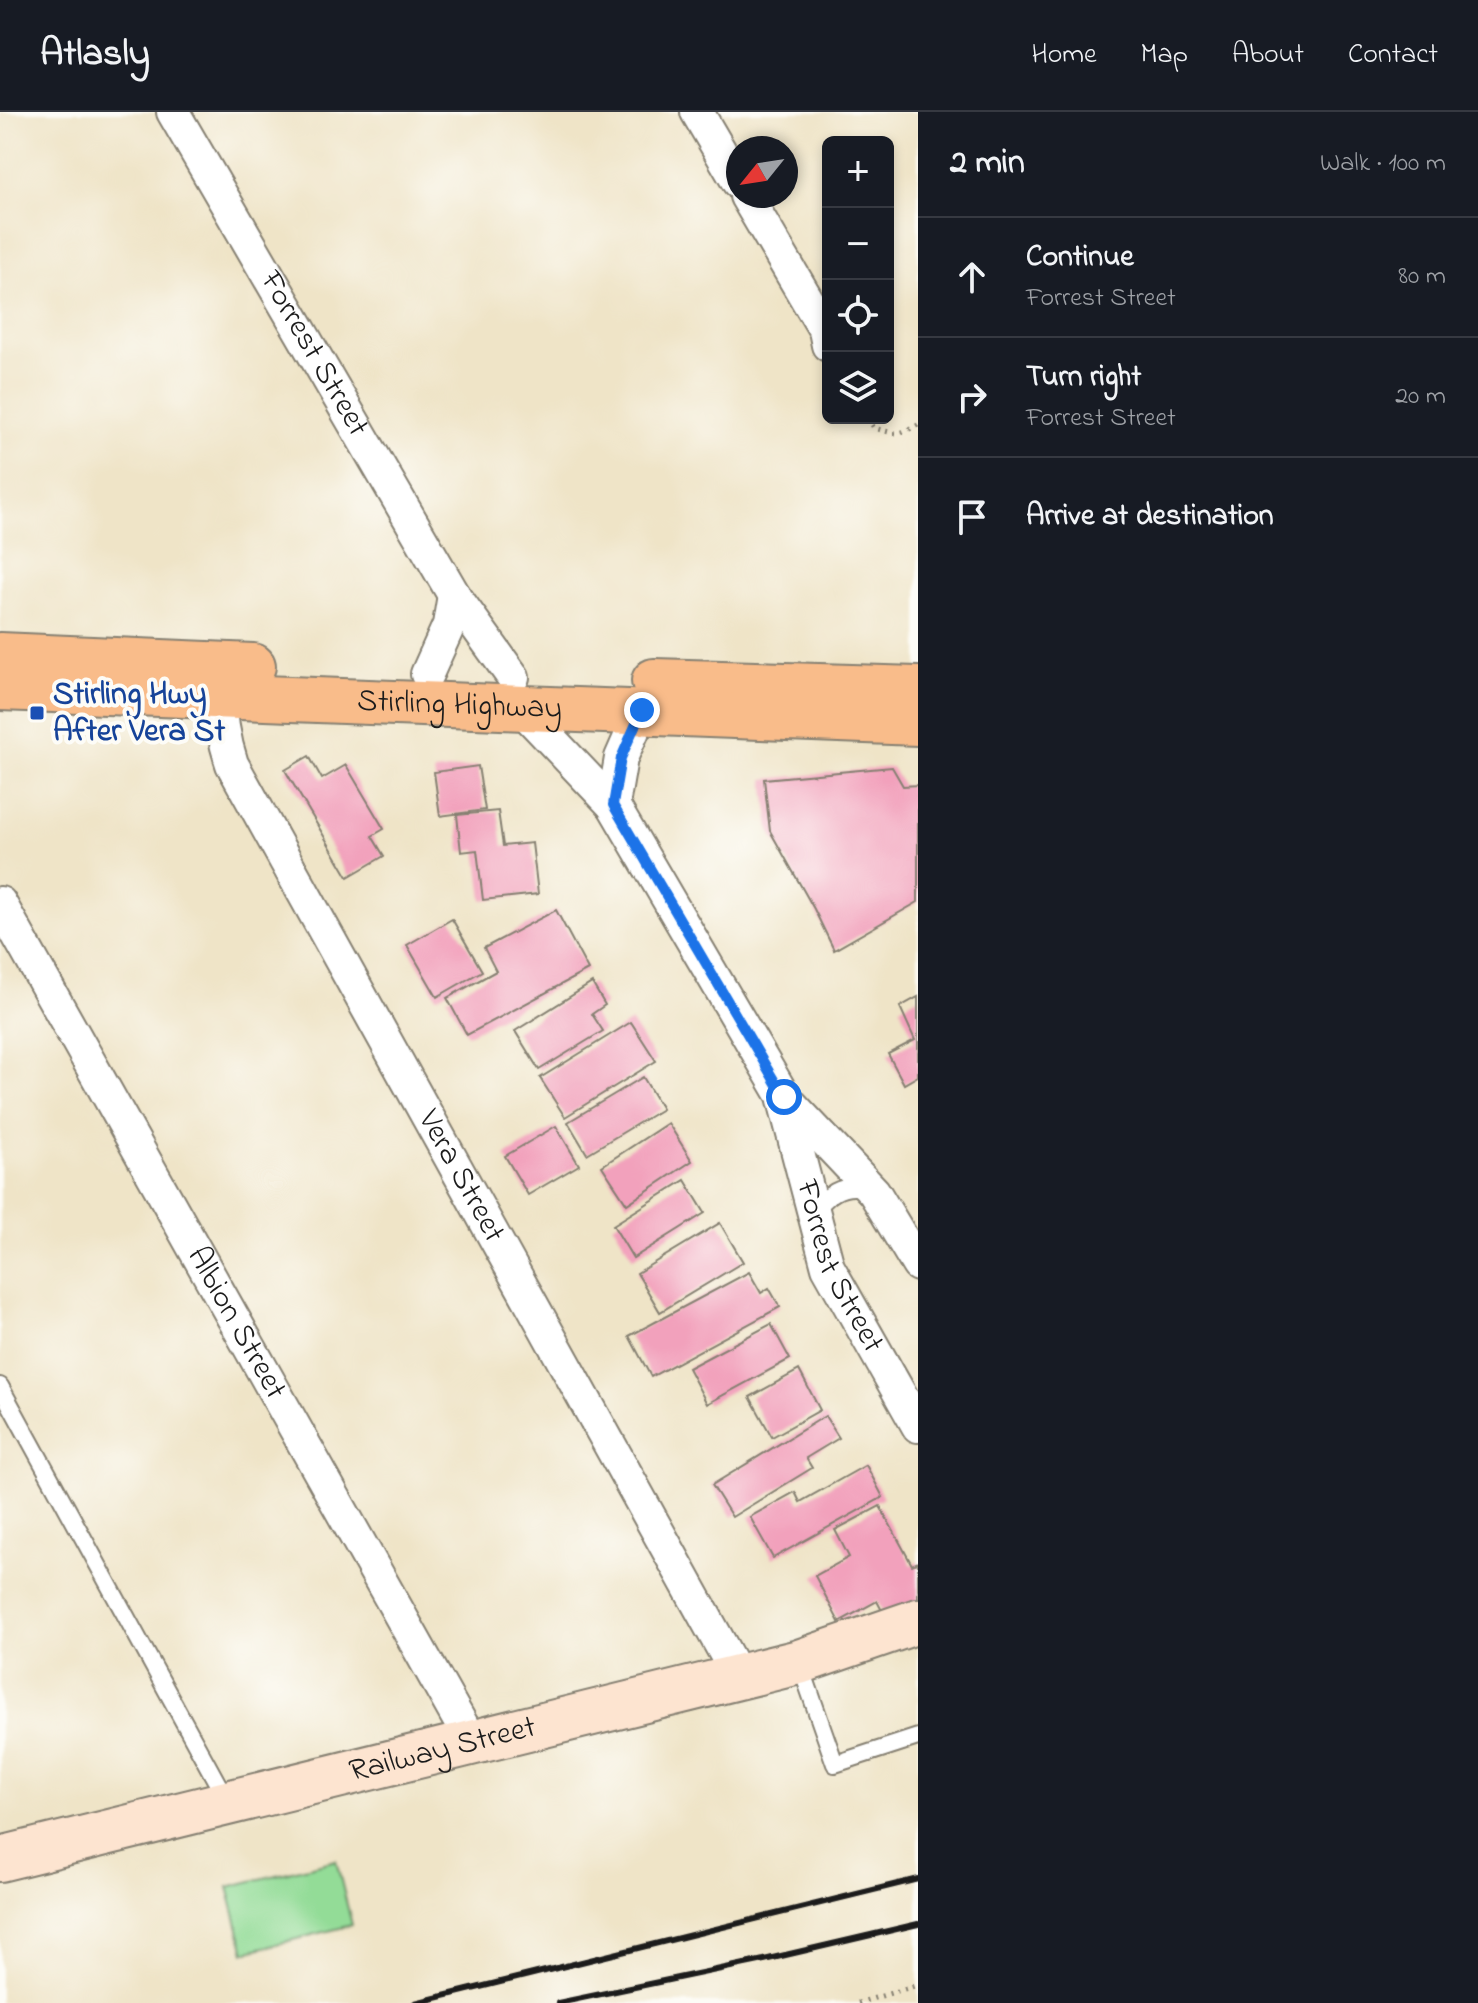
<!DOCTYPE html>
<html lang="en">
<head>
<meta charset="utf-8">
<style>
	body { margin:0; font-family:"Indie Flower",sans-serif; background:#242831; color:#f1f3f6 }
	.controls { position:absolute; right:24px; top:24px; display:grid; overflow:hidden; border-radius:12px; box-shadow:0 4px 12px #0003 }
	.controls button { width:72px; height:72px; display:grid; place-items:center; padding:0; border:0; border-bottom:2px solid #363941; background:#171b24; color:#f1f3f6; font:40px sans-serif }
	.compass { position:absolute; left:726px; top:24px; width:72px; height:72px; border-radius:50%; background:#171b24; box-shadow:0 4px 12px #0003; rotate:240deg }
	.stop { position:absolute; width:24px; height:24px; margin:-18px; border:6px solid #1a73e8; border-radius:50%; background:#fff }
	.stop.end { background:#1a73e8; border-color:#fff; box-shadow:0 2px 8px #0008 }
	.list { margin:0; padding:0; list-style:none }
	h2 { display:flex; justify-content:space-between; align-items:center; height:104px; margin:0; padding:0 32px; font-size:34px }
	h2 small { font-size:26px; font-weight:400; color:#9ea1a6 }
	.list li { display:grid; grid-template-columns:52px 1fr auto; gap:24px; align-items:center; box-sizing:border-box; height:120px; padding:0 32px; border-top:2px solid #363941 }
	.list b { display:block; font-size:30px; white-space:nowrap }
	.list p { margin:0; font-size:26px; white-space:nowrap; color:#9ea1a6 }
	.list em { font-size:26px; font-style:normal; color:#9ea1a6 }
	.icon { flex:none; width:44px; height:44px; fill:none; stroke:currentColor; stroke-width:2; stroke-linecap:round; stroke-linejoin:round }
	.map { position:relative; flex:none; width:918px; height:1891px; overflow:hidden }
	header { display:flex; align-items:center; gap:48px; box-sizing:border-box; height:112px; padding:0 40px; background:#171b24; border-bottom:2px solid #363941 }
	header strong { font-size:38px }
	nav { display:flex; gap:44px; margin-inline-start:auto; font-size:28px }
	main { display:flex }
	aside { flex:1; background:#171b24 }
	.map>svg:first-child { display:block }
	.green { fill:#93dc97; stroke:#587c5a; stroke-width:2 }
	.building { fill:#f2a1bc }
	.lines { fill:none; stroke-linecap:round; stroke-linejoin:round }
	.lane-casing { stroke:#868072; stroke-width:20 }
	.street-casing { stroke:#868072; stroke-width:36 }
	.secondary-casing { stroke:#868072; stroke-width:48 }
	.highway-casing { stroke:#868072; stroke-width:48 }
	.path { stroke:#868072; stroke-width:5; stroke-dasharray:2 6; stroke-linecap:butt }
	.lane { stroke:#fff; stroke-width:16 }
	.street { stroke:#fff; stroke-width:32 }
	.secondary { stroke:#fde4d0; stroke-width:44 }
	.highway { stroke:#f9bc8a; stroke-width:44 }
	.rail { stroke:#1c1c1c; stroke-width:6 }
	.route { stroke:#1a73e8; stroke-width:10 }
	.transit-dot { fill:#1a4fb4; stroke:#fdfcf7; stroke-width:3 }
	.labels { text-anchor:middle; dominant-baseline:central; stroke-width:8; stroke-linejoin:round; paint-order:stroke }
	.street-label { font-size:32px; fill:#1c1c1c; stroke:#fdfcf7 }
	.transit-label { font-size:32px; font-weight:bold; fill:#164399; stroke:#fdfcf7; text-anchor:start }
</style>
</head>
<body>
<header>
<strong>Atlasly</strong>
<nav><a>Home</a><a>Map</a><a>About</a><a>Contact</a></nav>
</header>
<main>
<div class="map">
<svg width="918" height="1891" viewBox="0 0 918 1891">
	<rect width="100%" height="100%" fill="#fdfcf7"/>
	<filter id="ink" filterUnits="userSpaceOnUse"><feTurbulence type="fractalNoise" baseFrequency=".0125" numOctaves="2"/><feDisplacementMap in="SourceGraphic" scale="16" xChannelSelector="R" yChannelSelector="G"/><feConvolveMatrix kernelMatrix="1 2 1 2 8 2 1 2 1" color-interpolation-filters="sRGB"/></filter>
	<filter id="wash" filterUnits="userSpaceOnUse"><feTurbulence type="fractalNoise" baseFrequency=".006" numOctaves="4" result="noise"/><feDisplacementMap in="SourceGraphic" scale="32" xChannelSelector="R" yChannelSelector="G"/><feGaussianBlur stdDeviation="1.8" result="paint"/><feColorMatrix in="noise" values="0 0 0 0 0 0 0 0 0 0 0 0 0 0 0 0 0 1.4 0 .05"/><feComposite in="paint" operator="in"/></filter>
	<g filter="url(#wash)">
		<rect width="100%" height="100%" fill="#efe4c7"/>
		<polygon class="green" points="336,1748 352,1813 245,1840 228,1775"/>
		<g id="blocks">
			<g class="building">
				<polygon points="309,644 322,667 346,653 384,717 372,724 384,744 348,765 285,658"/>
				<polygon points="478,654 485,698 440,704 434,660"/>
				<polygon points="892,655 903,674 918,673 918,790 834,838 814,797 770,719 764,667"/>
				<polygon points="498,699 503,734 532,731 538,782 483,788 477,738 461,740 457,703"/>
				<polygon points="556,798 588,858 467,923 447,886 496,859 484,836"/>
				<polygon points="452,807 482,859 437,885 407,833"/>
				<polygon points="592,871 605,893 592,902 603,919 539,958 515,919"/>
				<polygon points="918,885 918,964 904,972 888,942 915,928 900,895"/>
				<polygon points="631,910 656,949 565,1005 540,966"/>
				<polygon points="643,965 662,997 587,1042 568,1010"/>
				<polygon points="668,1011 692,1049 627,1092 602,1054"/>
				<polygon points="556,1014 579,1053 528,1083 505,1044"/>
				<polygon points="685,1068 705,1101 633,1146 613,1113"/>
				<polygon points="720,1111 743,1150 660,1200 637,1161"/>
				<polygon points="749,1160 761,1181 769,1176 780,1195 651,1265 629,1224"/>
				<polygon points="771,1212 790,1247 707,1292 688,1256"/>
				<polygon points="799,1258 820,1298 772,1325 750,1285"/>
				<polygon points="825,1304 839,1326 806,1346 812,1356 732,1405 712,1373"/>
				<polygon points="866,1353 883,1385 773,1446 750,1405 795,1380 800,1390"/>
				<polygon points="880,1394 912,1453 918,1450 918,1494 888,1510 877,1489 839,1510 815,1464 849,1445 835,1418"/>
			</g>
		</g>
	</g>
	<g filter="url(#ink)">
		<use href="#blocks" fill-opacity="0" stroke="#868072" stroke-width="2"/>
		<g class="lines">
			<g class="lane-casing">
				<g id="lane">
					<path d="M814,1103C824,1083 843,1070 866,1077"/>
					<polyline points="0,1274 226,1687"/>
					<polyline points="800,1552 835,1652 918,1625"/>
				</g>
			</g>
			<g class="street-casing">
				<g id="street">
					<path id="s1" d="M173,0L454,483L513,565"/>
					<polyline points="697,0 738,70"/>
					<polyline points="746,84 825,218 828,233"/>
					<polyline points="427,562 449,513 454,483"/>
					<path id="s2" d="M220,565C219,596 222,622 232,652L738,1564"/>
					<polyline points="519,594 613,693 784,985 874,1080 918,1153"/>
					<polyline points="613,693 621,646 642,598"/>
					<path id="s3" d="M0,791L472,1631"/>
					<path id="s4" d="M784,988L828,1155L918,1314"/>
				</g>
			</g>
			<g class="secondary-casing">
				<g id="secondary">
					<path id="s5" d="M0,1747L799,1550L918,1509"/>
				</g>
			</g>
			<g class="highway-casing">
				<g id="highway">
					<polyline points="0,543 253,554"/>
					<polyline points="654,569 918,577"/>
					<path id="s6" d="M0,576L918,611"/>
				</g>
			</g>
			<g class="path">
				<path d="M868,306L874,316C896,322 898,324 918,313"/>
				<polyline points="858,1891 918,1873"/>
			</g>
			<use href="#lane" class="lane"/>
			<use href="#street" class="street"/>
			<use href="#secondary" class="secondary"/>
			<use href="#highway" class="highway"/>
			<g class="rail">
				<polyline points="415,1891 918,1767"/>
				<polyline points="558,1891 764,1848 918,1812"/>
			</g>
		</g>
	</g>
	<g class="lines" filter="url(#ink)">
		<polyline class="route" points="642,598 621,646 613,693 784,985"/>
	</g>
	<rect class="transit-dot" x="29" y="593" width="16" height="16" rx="4"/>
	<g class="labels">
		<g class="street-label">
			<text stroke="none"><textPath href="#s1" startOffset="280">Forrest Street</textPath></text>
			<text stroke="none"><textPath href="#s6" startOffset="460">Stirling Highway</textPath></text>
			<text stroke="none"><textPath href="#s2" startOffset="560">Vera Street</textPath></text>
			<text stroke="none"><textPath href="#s4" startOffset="176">Forrest Street</textPath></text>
			<text stroke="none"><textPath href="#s3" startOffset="482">Albion Street</textPath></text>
			<text stroke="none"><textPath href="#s5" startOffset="456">Railway Street</textPath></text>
		</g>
		<g class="transit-label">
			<text x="53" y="583">Stirling Hwy<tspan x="53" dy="37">After Vera St</tspan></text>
		</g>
	</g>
</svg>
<div class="controls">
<button>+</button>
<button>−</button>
<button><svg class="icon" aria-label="locate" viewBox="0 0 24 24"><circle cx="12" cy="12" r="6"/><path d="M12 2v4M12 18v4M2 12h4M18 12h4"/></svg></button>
<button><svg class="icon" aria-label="layers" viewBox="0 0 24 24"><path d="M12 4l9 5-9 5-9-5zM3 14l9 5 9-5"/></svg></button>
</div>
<svg class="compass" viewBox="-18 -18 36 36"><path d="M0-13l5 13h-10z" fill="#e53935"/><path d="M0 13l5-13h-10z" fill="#9ea1a6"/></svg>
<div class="stop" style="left:784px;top:985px"></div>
<div class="stop end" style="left:642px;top:598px"></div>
</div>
<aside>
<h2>2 min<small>Walk · 100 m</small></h2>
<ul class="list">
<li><svg class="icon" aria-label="ahead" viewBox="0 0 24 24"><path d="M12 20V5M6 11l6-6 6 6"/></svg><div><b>Continue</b><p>Forrest Street</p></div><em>80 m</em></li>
<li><svg class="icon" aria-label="right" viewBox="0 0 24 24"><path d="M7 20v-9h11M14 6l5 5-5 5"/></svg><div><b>Turn right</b><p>Forrest Street</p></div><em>20 m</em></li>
<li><svg class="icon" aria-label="arrive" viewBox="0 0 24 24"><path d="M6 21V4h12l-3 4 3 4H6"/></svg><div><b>Arrive at destination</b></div></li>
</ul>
</aside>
</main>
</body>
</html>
